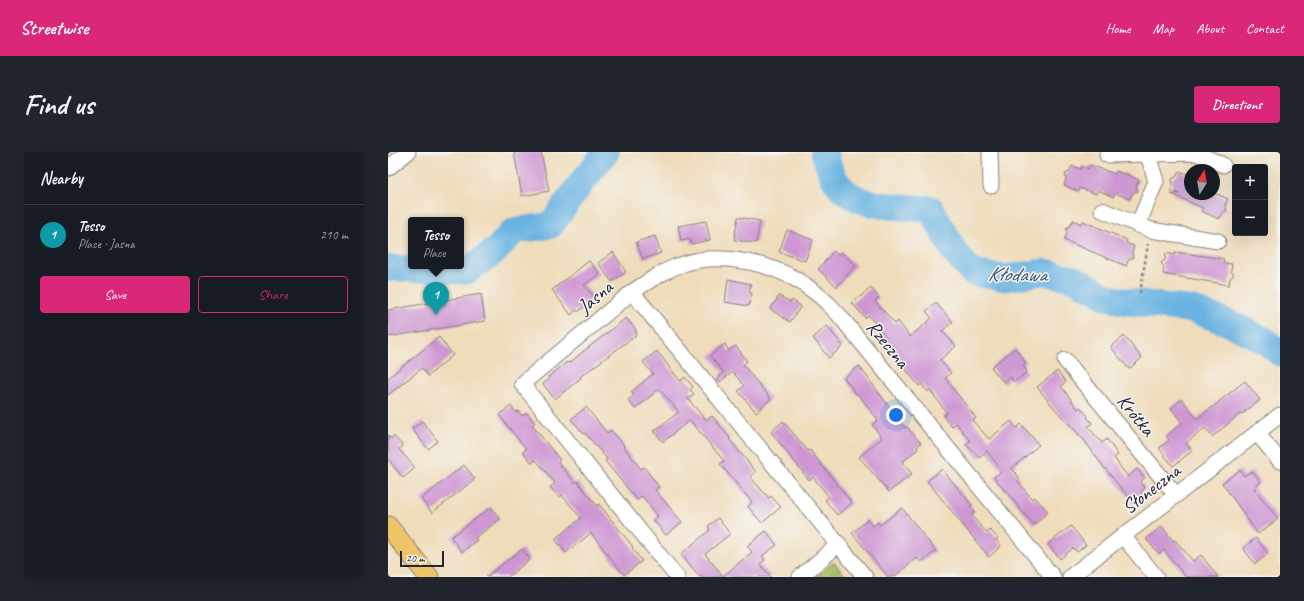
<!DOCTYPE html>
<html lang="en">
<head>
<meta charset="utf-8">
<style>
	body { margin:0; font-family:Caveat,sans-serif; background:#20242c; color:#f1f3f6 }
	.controls { position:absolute; right:12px; top:12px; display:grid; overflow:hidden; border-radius:4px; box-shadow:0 4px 16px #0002 }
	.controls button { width:36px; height:36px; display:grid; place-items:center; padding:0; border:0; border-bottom:1px solid #363941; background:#171b24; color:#f1f3f6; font:20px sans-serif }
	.compass { position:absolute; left:796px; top:12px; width:36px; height:36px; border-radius:50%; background:#171b24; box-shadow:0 4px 16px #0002; rotate:11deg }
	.scale { position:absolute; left:12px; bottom:10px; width:44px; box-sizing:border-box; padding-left:4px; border:2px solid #22223b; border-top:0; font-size:11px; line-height:14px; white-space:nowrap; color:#22223b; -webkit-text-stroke:3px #f6f6f2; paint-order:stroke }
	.you { position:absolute; left:508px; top:263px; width:14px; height:14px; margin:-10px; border:3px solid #fff; border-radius:50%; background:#1a73e8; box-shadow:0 0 0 6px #1a73e833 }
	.badge { display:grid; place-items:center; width:26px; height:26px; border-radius:50%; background:#db2777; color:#fff; font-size:13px; font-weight:700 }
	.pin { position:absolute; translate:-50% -33px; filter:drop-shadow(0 1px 2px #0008) }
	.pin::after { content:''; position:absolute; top:21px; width:14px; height:12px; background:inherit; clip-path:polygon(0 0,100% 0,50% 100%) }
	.popup { position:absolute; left:20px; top:65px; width:56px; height:52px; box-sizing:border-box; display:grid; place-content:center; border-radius:4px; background:#171b24; filter:drop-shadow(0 1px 3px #0005); font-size:13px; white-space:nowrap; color:#9ea1a6 }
	.popup b { font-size:15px; color:#f1f3f6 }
	.popup::after { content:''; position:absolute; left:50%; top:100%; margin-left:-8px; border:8px solid transparent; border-top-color:#171b24 }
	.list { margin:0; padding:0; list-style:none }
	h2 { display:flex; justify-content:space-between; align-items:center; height:52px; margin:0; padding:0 16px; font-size:17px }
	h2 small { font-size:13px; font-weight:400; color:#9ea1a6 }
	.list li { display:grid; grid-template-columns:26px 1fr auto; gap:12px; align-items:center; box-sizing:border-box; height:60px; padding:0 16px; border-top:1px solid #363941 }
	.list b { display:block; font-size:15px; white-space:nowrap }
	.list p { margin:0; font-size:13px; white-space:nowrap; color:#9ea1a6 }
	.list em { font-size:13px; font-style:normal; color:#9ea1a6 }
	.actions { display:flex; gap:8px; padding:12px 16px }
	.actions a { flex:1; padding:9px 0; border:1px solid #db2777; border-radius:4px; text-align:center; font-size:14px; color:#db2777 }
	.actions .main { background:#db2777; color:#fff }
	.map { position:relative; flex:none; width:892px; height:425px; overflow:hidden; border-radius:4px }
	header { display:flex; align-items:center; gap:24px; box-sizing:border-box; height:56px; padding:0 20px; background:#db2777; color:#fff }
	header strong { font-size:19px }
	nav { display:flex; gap:22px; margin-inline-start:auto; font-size:14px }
	.intro { display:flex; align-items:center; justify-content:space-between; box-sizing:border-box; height:96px; padding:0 24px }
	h1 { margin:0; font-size:28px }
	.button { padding:10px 18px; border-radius:4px; background:#db2777; color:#fff; font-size:14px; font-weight:700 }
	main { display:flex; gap:24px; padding:0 24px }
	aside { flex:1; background:#171b24; border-radius:4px; box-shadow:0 4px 16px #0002 }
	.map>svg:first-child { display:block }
	.green { fill:#a5be64; stroke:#647050 }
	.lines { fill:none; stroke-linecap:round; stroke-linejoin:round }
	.river { stroke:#69b2e1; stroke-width:27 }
	.building { fill:#ce97d3 }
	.minor-casing { stroke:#887f7a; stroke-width:17 }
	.major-casing { stroke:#887f7a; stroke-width:21 }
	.path { stroke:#887f7a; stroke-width:2.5; stroke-dasharray:3 3; stroke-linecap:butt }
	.minor { stroke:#fff; stroke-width:15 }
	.major { stroke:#efc469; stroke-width:19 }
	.labels { text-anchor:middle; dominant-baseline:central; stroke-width:3; stroke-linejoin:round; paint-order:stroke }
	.street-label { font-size:20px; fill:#22223b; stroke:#f6f6f2 }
	.water-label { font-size:21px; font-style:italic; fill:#3b5475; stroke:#f6f6f2 }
</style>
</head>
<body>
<header>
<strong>Streetwise</strong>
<nav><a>Home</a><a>Map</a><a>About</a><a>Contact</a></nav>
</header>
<div class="intro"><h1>Find us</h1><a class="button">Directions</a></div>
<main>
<aside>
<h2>Nearby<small></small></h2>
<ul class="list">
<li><span class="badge" style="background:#0f9aa8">1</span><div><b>Tesso</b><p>Place · Jasna</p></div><em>210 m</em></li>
</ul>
<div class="actions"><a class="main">Save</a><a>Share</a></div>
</aside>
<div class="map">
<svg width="892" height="425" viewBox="0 0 892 425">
	<rect width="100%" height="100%" fill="#f6f6f2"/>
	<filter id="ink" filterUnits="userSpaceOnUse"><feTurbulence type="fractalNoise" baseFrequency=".025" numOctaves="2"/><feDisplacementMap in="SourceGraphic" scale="8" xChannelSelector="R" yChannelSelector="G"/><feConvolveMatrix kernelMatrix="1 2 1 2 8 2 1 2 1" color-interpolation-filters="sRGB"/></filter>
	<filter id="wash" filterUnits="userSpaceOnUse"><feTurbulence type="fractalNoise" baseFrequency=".012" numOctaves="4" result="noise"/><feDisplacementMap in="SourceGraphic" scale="16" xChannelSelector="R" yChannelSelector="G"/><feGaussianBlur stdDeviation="0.9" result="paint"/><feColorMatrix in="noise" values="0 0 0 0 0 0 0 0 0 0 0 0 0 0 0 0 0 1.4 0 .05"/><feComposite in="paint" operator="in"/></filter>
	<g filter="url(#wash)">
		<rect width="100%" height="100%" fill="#efdcba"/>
		<polygon class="green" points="446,410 458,425 427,425"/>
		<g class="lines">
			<g class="river">
				<path d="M436,0C439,8 441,18 446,26C463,58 512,54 543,57L567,101L585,121L617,126L656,120L687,127L719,145L734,149L806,158L841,171L876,188L892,201"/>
				<polyline points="0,116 79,119 108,98 126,79 163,73 191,34 208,13 218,0"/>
			</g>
		</g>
		<g id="blocks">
			<g class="building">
				<polygon points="126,0 153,0 161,39 134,44"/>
				<polygon points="702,13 727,22 728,19 735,22 736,21 751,28 748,34 750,39 745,41 742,47 727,41 725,45 710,38 708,42 692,36 691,40 676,33 678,27 677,22 681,20 684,14 693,17 694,14 700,17"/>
				<polygon points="791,19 802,23 802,42 829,42 840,47 837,53 839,58 835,60 831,67 813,59 815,56 783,42 791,42 783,38 785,32 784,27 788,25"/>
				<polygon points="350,65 372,69 368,91 346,88"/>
				<polygon points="685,68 693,72 695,69 739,88 738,91 746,94 744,101 745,106 741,107 738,114 676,88 679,81 678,76 682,74"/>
				<polygon points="318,69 322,88 303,92 302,87 293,89 290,74"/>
				<polygon points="399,78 425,88 417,109 391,100"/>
				<polygon points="267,84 273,101 255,107 248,90"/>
				<polygon points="446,99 450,103 453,100 468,113 449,135 430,117"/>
				<polygon points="225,100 238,120 224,130 210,111"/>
				<polygon points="788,100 836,107 835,111 844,112 843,119 846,123 842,126 841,133 775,122 776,115 773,111 777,108 778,101 787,103"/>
				<polygon points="201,109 212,122 196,133 207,146 190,160 188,158 183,163 164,138"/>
				<polygon points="340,127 363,132 361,140 364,141 361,154 337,150"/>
				<polygon points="483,136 491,146 487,149 507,172 510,169 522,185 544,166 538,159 548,151 565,170 554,179 568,194 552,208 563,221 557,226 588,266 584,268 601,287 623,269 629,276 633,272 651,293 624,316 632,327 630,329 644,347 647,345 660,360 646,373 632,357 618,338 617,339 606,325 614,319 599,299 591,306 578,292 582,289 568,271 564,275 555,264 559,261 542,238 540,240 533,232 531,234 494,188 498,185 480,163 477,166 464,151"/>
				<polygon points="93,142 97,169 0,185 0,158"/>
				<polygon points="391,144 402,150 404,148 413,154 402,170 382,157"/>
				<polygon points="238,166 248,178 248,183 192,225 193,226 167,247 155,232 162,226 160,225 179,210 181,211"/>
				<polygon points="439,174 455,194 441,206 425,186"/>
				<polygon points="736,184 754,206 741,217 723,195"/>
				<polygon points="51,185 65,203 40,224 34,216 0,243 0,226"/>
				<polygon points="337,192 341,199 348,194 359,209 355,213 383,247 368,260 350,239 356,234 345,220 330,231 329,229 335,220 322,204"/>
				<polygon points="627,196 638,211 635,213 639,220 626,230 623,225 616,231 603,215"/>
				<polygon points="269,199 292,229 297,225 305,235 302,238 306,242 300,247 315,265 316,265 319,268 324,264 342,286 341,287 368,320 362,325 381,346 383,344 393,355 374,371 360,355 364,350 332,312 336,309 302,268 275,290 266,279 291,260 271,237 247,257 240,248 246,243 243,240 265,222 255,210"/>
				<polygon points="471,214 517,276 519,275 533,291 529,295 530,297 514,310 524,322 501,340 471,305 494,286 484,273 490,268 470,242 469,243 456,226"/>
				<polygon points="669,219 678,230 673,234 690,257 692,255 700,264 699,265 704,271 700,275 714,291 719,287 730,303 726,306 740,325 749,317 757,326 752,330 757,336 753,340 758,346 748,354 715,314 696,288 667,257 649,235"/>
				<polygon points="857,229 872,248 854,262 853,261 824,285 817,276 798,291 804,299 785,314 771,296 781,288 778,284 794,271 783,256 794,247 809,267"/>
				<polygon points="123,254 128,261 130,259 134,264 139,261 147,271 144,273 172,308 170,310 187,331 189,329 209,354 211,352 245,395 244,396 254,409 236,423 203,381 178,401 167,387 193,366 174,343 171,345 162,335 167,331 148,308 144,311 135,300 138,297 111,263"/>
				<polygon points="198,255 219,281 223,278 236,293 235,294 253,317 256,315 271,335 267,338 294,370 278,383 265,368 270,364 254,344 249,348 217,309 219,307 197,281 196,282 183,267"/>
				<polygon points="34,269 50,289 40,297 24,277"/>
				<polygon points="395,269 420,299 422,298 464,351 449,363 437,348 441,345 425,325 421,328 383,280"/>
				<polygon points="0,283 3,287 6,284 15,294 11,297 27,316 15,326 0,307"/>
				<polygon points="76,313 87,327 44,361 33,347"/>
				<polygon points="554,317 584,353 582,354 587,360 583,363 599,381 602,378 610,386 608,388 613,394 601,405 539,329"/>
				<polygon points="852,318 856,324 864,319 873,330 866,336 890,367 870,382 834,331"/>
				<polygon points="103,355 112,367 87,386 89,388 74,400 63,385"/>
				<polygon points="514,356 548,399 533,410 529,406 506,425 500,425 464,381 480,367 485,374 490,370 492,373"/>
				<polygon points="330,366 342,382 317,402 335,424 364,400 359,394 378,379 389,393 374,404 377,408 372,412 383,425 312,425 293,402 322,378 320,374"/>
				<polygon points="683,374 698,393 689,400 685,396 672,407 660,392"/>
				<polygon points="774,374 785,389 787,388 805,409 813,403 830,425 798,425 776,398 771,402 758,387"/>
				<polygon points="868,386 880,402 867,412 855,396"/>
				<polygon points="134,397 142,407 120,425 98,425"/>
			</g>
		</g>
	</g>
	<g filter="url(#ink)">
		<use href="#blocks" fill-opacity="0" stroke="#887f7a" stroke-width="1"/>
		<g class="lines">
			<g class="minor-casing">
				<g id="minor">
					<polyline points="602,0 603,34"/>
					<polyline points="719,3 808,1 835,13"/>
					<polyline points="0,16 20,0"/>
					<polyline points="714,58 763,78 830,89"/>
					<polyline points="750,73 768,29 759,0"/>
					<path d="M244,140C261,129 276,118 295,112C328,101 373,109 404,125C422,135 438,148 451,163L665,425"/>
					<polyline points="677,208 788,343"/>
					<polyline points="869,281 892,309"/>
					<polyline points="735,384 768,425"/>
					<polyline points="289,425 134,232 244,140 477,425"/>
					<polyline points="412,425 451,392"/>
					<polyline points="682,425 892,263"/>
				</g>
			</g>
			<g class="major-casing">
				<polyline id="major" points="0,374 41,425"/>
			</g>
			<polyline class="path" points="752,141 760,92"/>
			<use href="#minor" class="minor"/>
			<use href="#major" class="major"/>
		</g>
	</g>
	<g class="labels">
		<g class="street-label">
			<text transform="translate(207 145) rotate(-40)">Jasna</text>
			<text transform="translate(500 192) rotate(51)">Rzeczna</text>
			<text transform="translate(748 263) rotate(51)">Krótka</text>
			<text transform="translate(763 337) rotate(-38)">Słoneczna</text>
		</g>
		<g class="water-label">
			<text transform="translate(629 122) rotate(1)">Kłodawa</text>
		</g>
	</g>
</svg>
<div class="controls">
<button>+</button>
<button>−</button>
</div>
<svg class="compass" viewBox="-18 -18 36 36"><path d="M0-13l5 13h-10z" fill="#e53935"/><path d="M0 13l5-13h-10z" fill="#9ea1a6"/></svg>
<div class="scale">20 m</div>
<div class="you"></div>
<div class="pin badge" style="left:48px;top:163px;background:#0f9aa8">1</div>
<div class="popup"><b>Tesso</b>Place</div>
</div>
</main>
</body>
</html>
